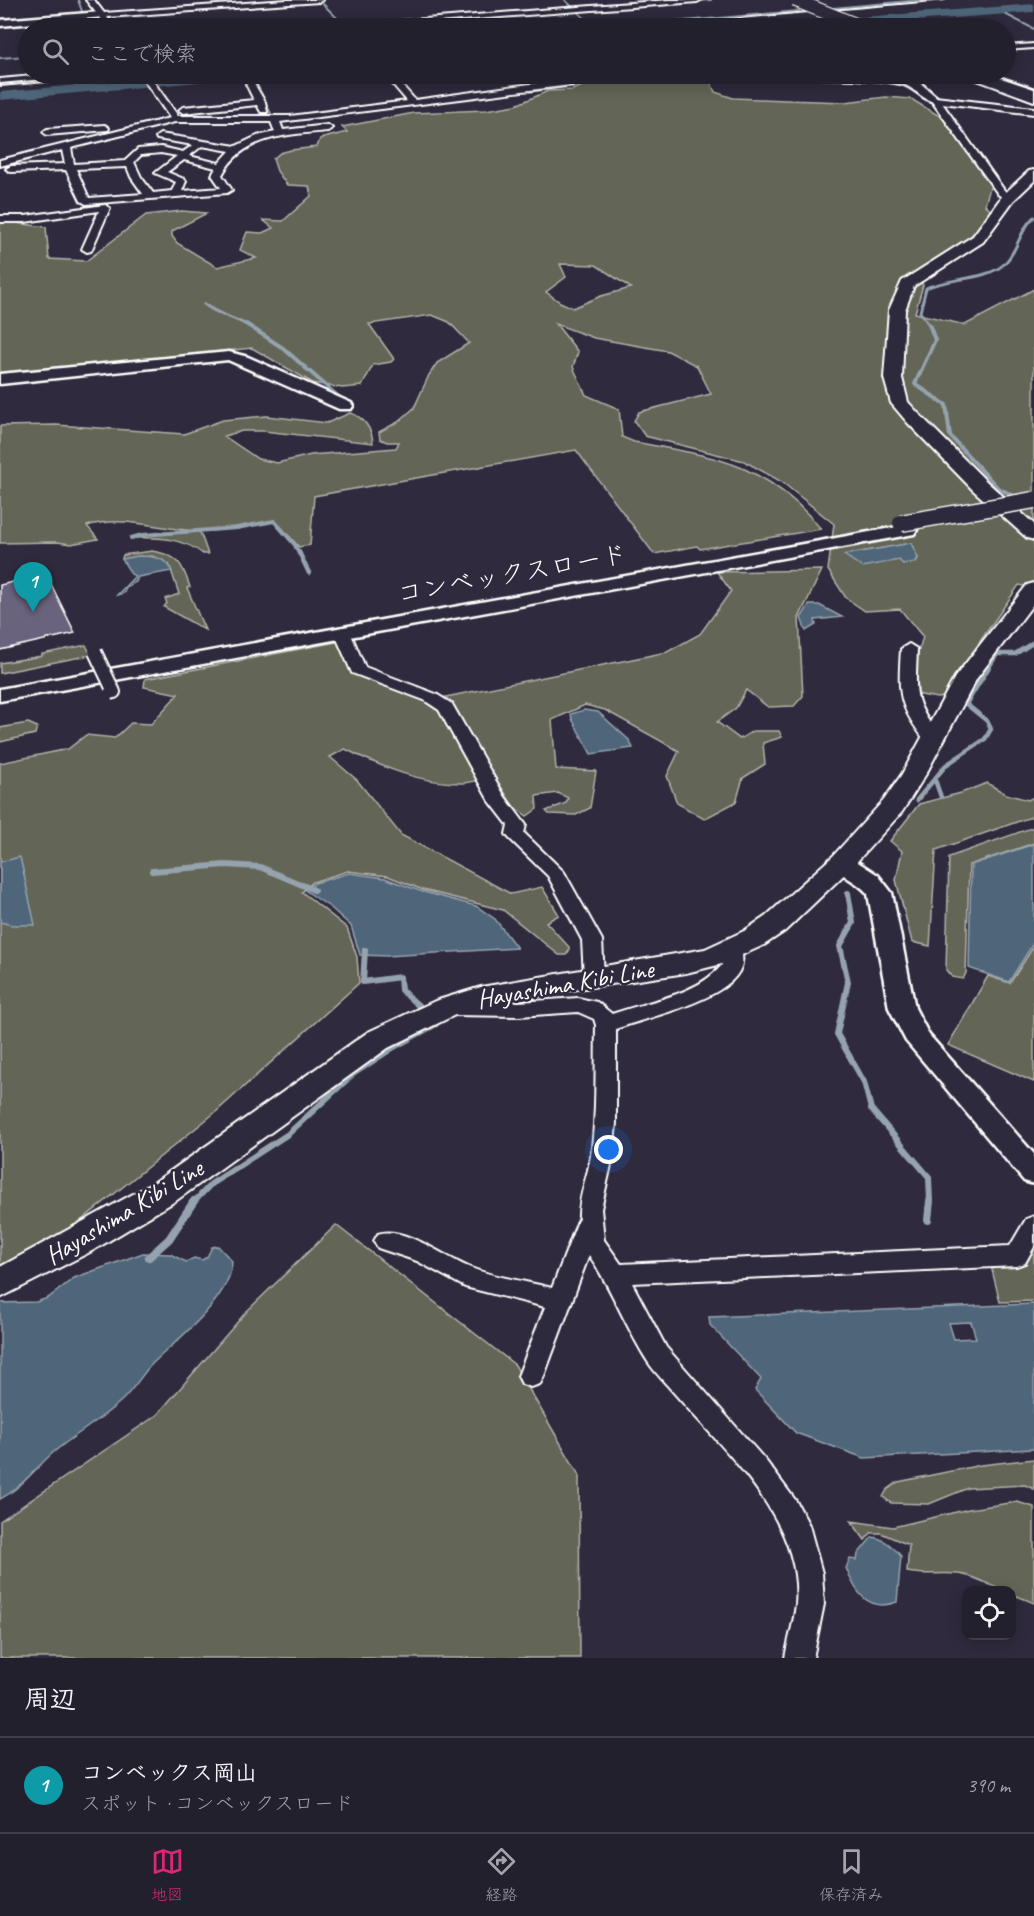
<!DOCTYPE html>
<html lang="ja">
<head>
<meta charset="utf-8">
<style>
	body { margin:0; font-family:Caveat,"Klee One",sans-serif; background:#2b2836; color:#f1f3f6 }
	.controls { position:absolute; right:18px; bottom:18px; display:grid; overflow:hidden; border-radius:12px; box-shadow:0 3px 15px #0003 }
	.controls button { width:54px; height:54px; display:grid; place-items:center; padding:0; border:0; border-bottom:2px solid #403e4a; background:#23202e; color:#f1f3f6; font:30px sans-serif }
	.you { position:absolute; left:609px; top:1150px; width:21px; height:21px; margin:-15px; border:4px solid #fff; border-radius:50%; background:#1a73e8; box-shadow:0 0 0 9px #1a73e833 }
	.badge { display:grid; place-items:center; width:39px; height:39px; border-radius:50%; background:#db2777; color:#fff; font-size:20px; font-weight:700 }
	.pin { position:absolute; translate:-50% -50px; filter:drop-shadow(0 2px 3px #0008) }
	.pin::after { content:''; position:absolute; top:32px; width:21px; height:18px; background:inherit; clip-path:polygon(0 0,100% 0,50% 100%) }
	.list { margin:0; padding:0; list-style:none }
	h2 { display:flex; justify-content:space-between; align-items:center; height:78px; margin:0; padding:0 24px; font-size:26px }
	h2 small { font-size:20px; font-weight:400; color:#a3a3aa }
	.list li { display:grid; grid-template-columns:39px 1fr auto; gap:18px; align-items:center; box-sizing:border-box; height:96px; padding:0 24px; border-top:2px solid #403e4a }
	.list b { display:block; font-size:22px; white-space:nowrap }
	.list p { margin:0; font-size:20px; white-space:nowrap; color:#a3a3aa }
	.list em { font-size:20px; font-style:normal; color:#a3a3aa }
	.icon { flex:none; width:33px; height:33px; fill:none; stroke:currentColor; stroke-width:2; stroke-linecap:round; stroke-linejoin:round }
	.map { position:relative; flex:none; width:1034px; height:1658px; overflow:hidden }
	.search { position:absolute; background:#23202e; box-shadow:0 3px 15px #0003; left:18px; right:18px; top:18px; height:66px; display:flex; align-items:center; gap:15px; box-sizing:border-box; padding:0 21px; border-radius:33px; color:#a3a3aa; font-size:22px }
	.sheet { height:174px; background:#23202e }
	nav { display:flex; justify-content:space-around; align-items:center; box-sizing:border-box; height:84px; border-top:2px solid #403e4a; background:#23202e; font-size:16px; color:#a3a3aa }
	nav a { display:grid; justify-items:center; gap:3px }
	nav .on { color:#db2777 }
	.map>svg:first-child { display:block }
	.green { fill:#646557; stroke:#b2b2ab; stroke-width:1.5; fill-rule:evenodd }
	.water { fill:#4f667a; stroke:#95a3af; stroke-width:1.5; fill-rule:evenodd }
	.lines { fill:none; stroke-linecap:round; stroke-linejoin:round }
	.stream-far5 { stroke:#95a3af; stroke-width:2 }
	.stream-far4 { stroke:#95a3af; stroke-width:3 }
	.stream-far3 { stroke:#95a3af; stroke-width:4 }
	.stream-far2 { stroke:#95a3af; stroke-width:4.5 }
	.stream-far1 { stroke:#95a3af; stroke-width:6 }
	.stream { stroke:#95a3af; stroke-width:8 }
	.river { fill:#4f667a; fill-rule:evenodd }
	.building { fill:#6a647e; stroke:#fff; stroke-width:1.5 }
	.minor-casing { stroke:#fff; stroke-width:4 }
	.tertiary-casing { stroke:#fff; stroke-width:5 }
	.secondary-casing { stroke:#fff; stroke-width:4 }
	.primary-casing { stroke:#fff; stroke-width:5 }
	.minor { fill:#2f2a3d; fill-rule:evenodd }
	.tertiary { fill:#2f2a3d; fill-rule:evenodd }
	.secondary { fill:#2f2a3d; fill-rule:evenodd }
	.primary { fill:#2f2a3d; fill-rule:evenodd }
	.rail { stroke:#fff; stroke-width:2 }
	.pedestrian-bridge-casing { stroke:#fff; stroke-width:16; stroke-linecap:butt }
	.tertiary-bridge-casing { stroke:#fff; stroke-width:19; stroke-linecap:butt }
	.primary-bridge-casing { stroke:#fff; stroke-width:15; stroke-linecap:butt }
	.pedestrian-bridge { stroke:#2f2a3d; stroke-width:12 }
	.tertiary-bridge { stroke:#2f2a3d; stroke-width:16 }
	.primary-bridge { stroke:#2f2a3d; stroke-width:13 }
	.labels { text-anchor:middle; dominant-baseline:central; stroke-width:5; stroke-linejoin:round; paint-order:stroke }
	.street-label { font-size:26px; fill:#fff; stroke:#2f2a3d }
</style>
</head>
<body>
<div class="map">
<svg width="1034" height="1658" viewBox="0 0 1034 1658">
	<rect width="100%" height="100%" fill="#2f2a3d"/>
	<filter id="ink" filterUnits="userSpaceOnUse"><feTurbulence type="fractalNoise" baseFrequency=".0167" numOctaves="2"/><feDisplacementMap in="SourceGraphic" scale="12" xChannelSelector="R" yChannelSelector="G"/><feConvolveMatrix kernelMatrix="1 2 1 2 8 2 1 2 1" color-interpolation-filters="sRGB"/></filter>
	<g filter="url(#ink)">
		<g class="green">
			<path d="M647,74H702L709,78L715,92L733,98L786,100L845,102L886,97L911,99L943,118L991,184L985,205L992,212C973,241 943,256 914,274L923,285L915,313L965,325L1034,289V588L1019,585L950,685L944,697L937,698L916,694L914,665L923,637L900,609L865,611L846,598L828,570L834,524L782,482L744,461L645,436L634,421L639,412L711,394L697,366L668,351L594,338L556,324L578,352L573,367L586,395L619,409L622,437L634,442C715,457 766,462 821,529L700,549L697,546L654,554L576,450L314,496L310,545L299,547L275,520C250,525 222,532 197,531C159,529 124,515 87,526L98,539L71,544L57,542L0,543V426L56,425L184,434L223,420L267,416L327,423L350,413C364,417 372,429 373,443L263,431H242L224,436L258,459L277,463L311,455L396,448L399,442H387L380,439L379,432L398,422L414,408L429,375L437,363L469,343L449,322L432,315L369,324L394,359L391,362L373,365L362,386L342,388L313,383L252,348L0,375V221L46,227L49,259L86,261L146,215L182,211L207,213L172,231V236L177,243L217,267L256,258L240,250L247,232L262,233L273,228L263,220L283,221L311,196L309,186L287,185L277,171L273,159L280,153L291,150L317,147L320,139L347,132L342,127L414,113L486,110L516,105L548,91L572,90L598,80ZM560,264L596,265L631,288L601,296L573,308L560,302L546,292L566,277ZM911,543L918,558L916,562L903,564L900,560L845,555Z"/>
			<path d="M200,532L208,554H203C183,538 158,537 133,538L142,535Z"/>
			<path d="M152,551C178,555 182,563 190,587L187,588L205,630L164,607L167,603L165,599L179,594L169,564L152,556L122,559L123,555Z"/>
			<path d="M822,570L799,618L803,696L794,706L768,707L746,690L736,708L717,722L740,739L753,731H779L782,737L763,743L765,764L743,778L736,802L704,819L677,803L667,776L679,751L605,710L585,705L552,720L556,769L596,771L590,808L576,815L549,814L546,811L566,803L568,798L558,793L536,796L537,809L527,816L513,806L495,777C485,779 473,782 463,783C421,784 382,767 345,749L330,757L357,780L401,835L511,894L542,887L559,915L546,922L569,947V951L566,955H559L503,910L423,890L388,876L348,871L313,882L302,892L347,928L357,957L359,983L217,1111L73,1227L0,1267V763L68,749L86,735L115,738L131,723L151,724L178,694L144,687L145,679L342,641L353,668L441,698L667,652L700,634L731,591L717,572Z"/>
			<polygon points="86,645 91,655 0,673 0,663 42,656 42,654"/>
			<polygon points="28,723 37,727 35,734 0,742 0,728"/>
			<polygon points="987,783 1006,794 1028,800 1034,797 1034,816 936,850 930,946 912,942 896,880 902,851 890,841 919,804 961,793"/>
			<polygon points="1034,827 1034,843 969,865 966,973 963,979 952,977 946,970 949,857"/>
			<polygon points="1034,946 1034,1082 948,1045 988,976 1010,983"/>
			<polygon points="336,1225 515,1365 579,1475 580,1658 0,1658 0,1521 157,1415 247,1311"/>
			<polygon points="1034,1247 1034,1301 1000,1302 991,1266 1026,1264"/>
			<polygon points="1034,1459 1034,1489 1025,1485 968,1488 929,1504 891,1503 883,1497 887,1490 898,1482 981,1465"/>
			<path d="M1017,1502L1034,1507V1603L1012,1594V1590C992,1590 977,1575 958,1574C939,1572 928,1576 907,1572L909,1545L881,1533H871L865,1540L851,1521L893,1527L969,1509Z"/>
		</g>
		<g class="water">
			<polygon points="911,543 918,558 915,562 903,564 899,560 862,567 844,555"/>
			<path d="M138,556C151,556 167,557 172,571L138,577L136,582L126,587L124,593L117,595L135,576L131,574L122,559Z"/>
			<polygon points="809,605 819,605 842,617 815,620 816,625 806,631 801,618"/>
			<polygon points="584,710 598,712 629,740 633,748 591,754 572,719 571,714"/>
			<polygon points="1034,844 1034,942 1009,982 969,968 971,865"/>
			<polygon points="20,857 35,925 12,925 0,922 0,862"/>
			<polygon points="349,873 385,878 420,891 476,906 495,919 517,948 387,956 360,955 351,926 331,908 306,891 315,883"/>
			<path d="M218,1246L232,1261C232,1297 178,1339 153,1363C141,1375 133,1391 120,1402C100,1420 76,1434 55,1451C36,1467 22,1488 0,1499V1303L36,1302L48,1298L74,1278L143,1253L170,1254L186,1262L194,1258L202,1260L207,1257L212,1247Z"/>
			<path d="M1034,1304V1449L864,1458L796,1433L755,1390L761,1379L710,1325L709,1317ZM971,1322L976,1338L954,1339L949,1323Z"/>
			<path d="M872,1537C884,1538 893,1547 901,1556L897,1602C867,1613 855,1591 846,1568L850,1559L857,1560L858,1554Z"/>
		</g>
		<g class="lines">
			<g class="stream-far5">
				<polyline points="78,0 88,28"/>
				<polyline points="319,0 347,28"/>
				<polyline points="565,0 595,28"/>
				<polyline points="695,1 711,0"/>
				<polyline points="833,8 920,0"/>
				<polyline points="999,11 1034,29"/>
				<polyline points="356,28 404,24"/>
				<polyline points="603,28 799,11"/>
				<polyline points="0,58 28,56"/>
				<polyline points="252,74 273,118"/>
				<polyline points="74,76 96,74"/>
				<polyline points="110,78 114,85"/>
			</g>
			<g class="stream-far4">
				<path d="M204,304C217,315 234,317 248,326"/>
				<path d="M930,326L920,312L926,288C948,278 986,280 1003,265C1018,252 1019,230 1034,217"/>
			</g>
			<g class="stream-far3">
				<polyline points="246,324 283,348 342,400"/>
				<polyline points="929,324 935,340 915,384 946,405 950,436 998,488 1018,498"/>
				<polyline points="131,538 142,535 237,528 274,521 295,545 299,554"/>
			</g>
			<g class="stream-far2">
				<polyline points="299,552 309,573"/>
				<polyline points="935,780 941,797"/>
				<polyline points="917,800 946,765 985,739 991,729 987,721 966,704 997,654 1015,654 1034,642"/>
			</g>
			<g class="stream-far1">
				<polyline points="152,871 225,865 260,867 314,890"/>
				<polyline points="848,893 853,923 840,946 848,982 837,1034 864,1082 871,1109 929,1177 930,1203"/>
				<polyline points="365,950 363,982 400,977 401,990 420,1007"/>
				<polyline points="193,1203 211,1184 288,1134 353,1074 394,1047 436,1024"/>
			</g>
			<g class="stream">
				<polyline points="928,1220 930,1201"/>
				<polyline points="149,1257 169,1239 194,1201"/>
			</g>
			<g class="river">
				<polygon points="1034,4 1034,12 816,28 763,28 770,24"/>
				<polygon points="200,74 249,74 242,78 0,100 0,92"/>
			</g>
		</g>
		<polygon class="building" points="46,574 75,633 0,650 0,585"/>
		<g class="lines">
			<g class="minor-casing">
				<g id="minor">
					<polygon points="86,0 94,0 104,13 287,0 323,0 319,2 107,17 115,28 108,28"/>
					<polygon points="669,0 701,0 697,2 359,28 332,28 336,26"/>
					<polygon points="1034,44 1034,48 1006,50 1006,46"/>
					<polygon points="55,74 81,74 77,76 0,83 0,79"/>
					<path d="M140,74H148L178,116H290L407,101L384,74H392L415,100L530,84L534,87L530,90L280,122L283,130L328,125L332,128L328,131C288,135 243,135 222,175L232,190L227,193L86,204L81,201L66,170L11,172L6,169L11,166L65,164L62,150L0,166V160L170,118ZM175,122H271L275,132L257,136L236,146L160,134L156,137L157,139L193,145L183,152L161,147L138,149L125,161L74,164L71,148ZM202,146L230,151L219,163L189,156ZM161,153L177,156L155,173L176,182L172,191L153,193L141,177L134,162L141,155ZM184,160L216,168L212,175L221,188L182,191L186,181L184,179L167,172ZM127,167L131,177L143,194L89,198L76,169Z"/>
					<polygon points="961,74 971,74 1034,95 1034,101"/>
					<polygon points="250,82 253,82 265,102 267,112 261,112 257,105 183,113 179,110 183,107 254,100 246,84"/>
					<polygon points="935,97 1034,108 1034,114 942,103 1004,190 1011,196 1011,200 1005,200 998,194 931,100"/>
					<polygon points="105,125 109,128 108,130 47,135 43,132 47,129"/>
					<polygon points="105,205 110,208 91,251 87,252 82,249 99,211 25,222 0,222 0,216 25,216"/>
					<polygon points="342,627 350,632 365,667 436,694 452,704 505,797 526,825 524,833 564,872 602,940 604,977 601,982 594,984 587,982 584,977 582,940 548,876 509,838 506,834 508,825 488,799 439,710 424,700 352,673 334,632"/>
					<path d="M909,644L917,649C915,698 913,699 941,739L939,743H927C898,705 898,695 901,649Z"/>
					<path d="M731,943L738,945C767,994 644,1017 616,1029V1123L613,1156L601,1209L604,1240L621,1264L1010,1246L1026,1219L1034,1216V1247L1025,1263L1017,1266L632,1283L666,1347L766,1461L796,1501L809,1525L822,1573L824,1604L813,1658H785C788,1641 794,1622 796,1604C803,1520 725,1452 675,1394C666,1383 655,1373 648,1362C626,1328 612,1289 589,1255L544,1376L540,1384L531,1387L522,1384L518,1376L545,1307L465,1287L417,1261L378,1248L374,1241L378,1234C404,1225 447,1259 471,1268C497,1278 526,1281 552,1288L579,1218C578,1197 588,1176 591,1155C597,1112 595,1068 596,1025L594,1019L578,1012L519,1016L452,1015L445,1013L442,1008L445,1003L452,1001L519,1002L578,998L597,1002L612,1014C648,1001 696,996 722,965L721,950L724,945Z"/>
				</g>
			</g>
			<g class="tertiary-casing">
				<g id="tertiary">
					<polygon points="101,12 104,13 104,17 0,26 0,20"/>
					<polygon points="615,74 641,74 636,77 530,90 525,87 530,84"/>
					<path d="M798,74L894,76L919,82L940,100L939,102C926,104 915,87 902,84C871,77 835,79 803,77Z"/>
					<polygon points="229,352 248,357 351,403 353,406 351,409 339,409 228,360 0,384 0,374"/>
					<polygon points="908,525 914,526 917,530 914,534 0,701 0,689"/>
					<path d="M842,854L850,857L878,875L892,893L915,1008L929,1035L1034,1154V1184L1024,1181L906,1041L889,1008L868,894C858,881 839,876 830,862L834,857Z"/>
				</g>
			</g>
			<g class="secondary-casing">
				<g id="secondary">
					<polygon points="1034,170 1034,181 1013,201 983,242 914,286 905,310 902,378 908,402 919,414 987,482 1034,524 1034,540 1027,538 973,490 907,422 891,403 884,378 889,310 902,281 973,236 1003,195 1029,171"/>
					<polygon points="1034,583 1034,603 977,678 926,774 902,812 851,868 785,931 764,945 722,964 686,973 558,992 482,1007 455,1015 388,1048 177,1200 92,1251 0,1298 0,1267 155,1182 368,1032 435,1001 481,987 705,949 744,931 765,917 833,856 884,800 902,774 955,677 1027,585"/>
				</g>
			</g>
			<g class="primary-casing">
				<polygon id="primary" points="972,74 989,74 1034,89 1034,97 973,77"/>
			</g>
			<use href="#minor" class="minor"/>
			<use href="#tertiary" class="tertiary"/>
			<use href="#secondary" class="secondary"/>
			<use href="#primary" class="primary"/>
			<g class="rail">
				<polyline points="625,28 945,0"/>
				<polyline points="0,86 140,74"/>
			</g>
			<g class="pedestrian-bridge-casing">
				<polyline id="pedestrian-bridge" points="95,652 114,692 110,693"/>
			</g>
			<g class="tertiary-bridge-casing">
				<polyline id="tertiary-bridge" points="901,523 1034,500"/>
			</g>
			<g class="primary-bridge-casing">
				<polyline id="primary-bridge" points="795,0 864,28"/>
			</g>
			<use href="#pedestrian-bridge" class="pedestrian-bridge"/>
			<use href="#tertiary-bridge" class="tertiary-bridge"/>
			<use href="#primary-bridge" class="primary-bridge"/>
		</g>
	</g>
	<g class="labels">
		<g class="street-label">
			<text transform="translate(512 574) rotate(-10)">コンベックスロード</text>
			<text transform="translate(565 984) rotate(-10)">Hayashima Kibi Line</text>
			<text transform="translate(124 1212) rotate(-31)">Hayashima Kibi Line</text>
		</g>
	</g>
</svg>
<div class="controls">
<button><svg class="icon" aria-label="locate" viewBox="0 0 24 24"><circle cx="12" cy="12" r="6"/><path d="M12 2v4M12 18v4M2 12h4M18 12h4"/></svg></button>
</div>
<div class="you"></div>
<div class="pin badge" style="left:33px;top:612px;background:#0f9aa8">1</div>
<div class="search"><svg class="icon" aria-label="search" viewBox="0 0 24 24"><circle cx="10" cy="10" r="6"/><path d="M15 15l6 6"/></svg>ここで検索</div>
</div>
<section class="sheet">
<h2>周辺<small></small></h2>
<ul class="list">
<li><span class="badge" style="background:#0f9aa8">1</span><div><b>コンベックス岡山</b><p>スポット · コンベックスロード</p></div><em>390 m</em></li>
</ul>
</section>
<nav>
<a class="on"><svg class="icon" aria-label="map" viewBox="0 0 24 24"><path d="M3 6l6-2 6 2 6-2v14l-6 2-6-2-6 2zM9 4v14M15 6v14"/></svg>地図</a>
<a><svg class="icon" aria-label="directions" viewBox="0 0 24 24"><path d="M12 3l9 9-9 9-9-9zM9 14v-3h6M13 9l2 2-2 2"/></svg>経路</a>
<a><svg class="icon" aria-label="saved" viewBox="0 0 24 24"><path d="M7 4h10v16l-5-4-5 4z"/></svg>保存済み</a>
</nav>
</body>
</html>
